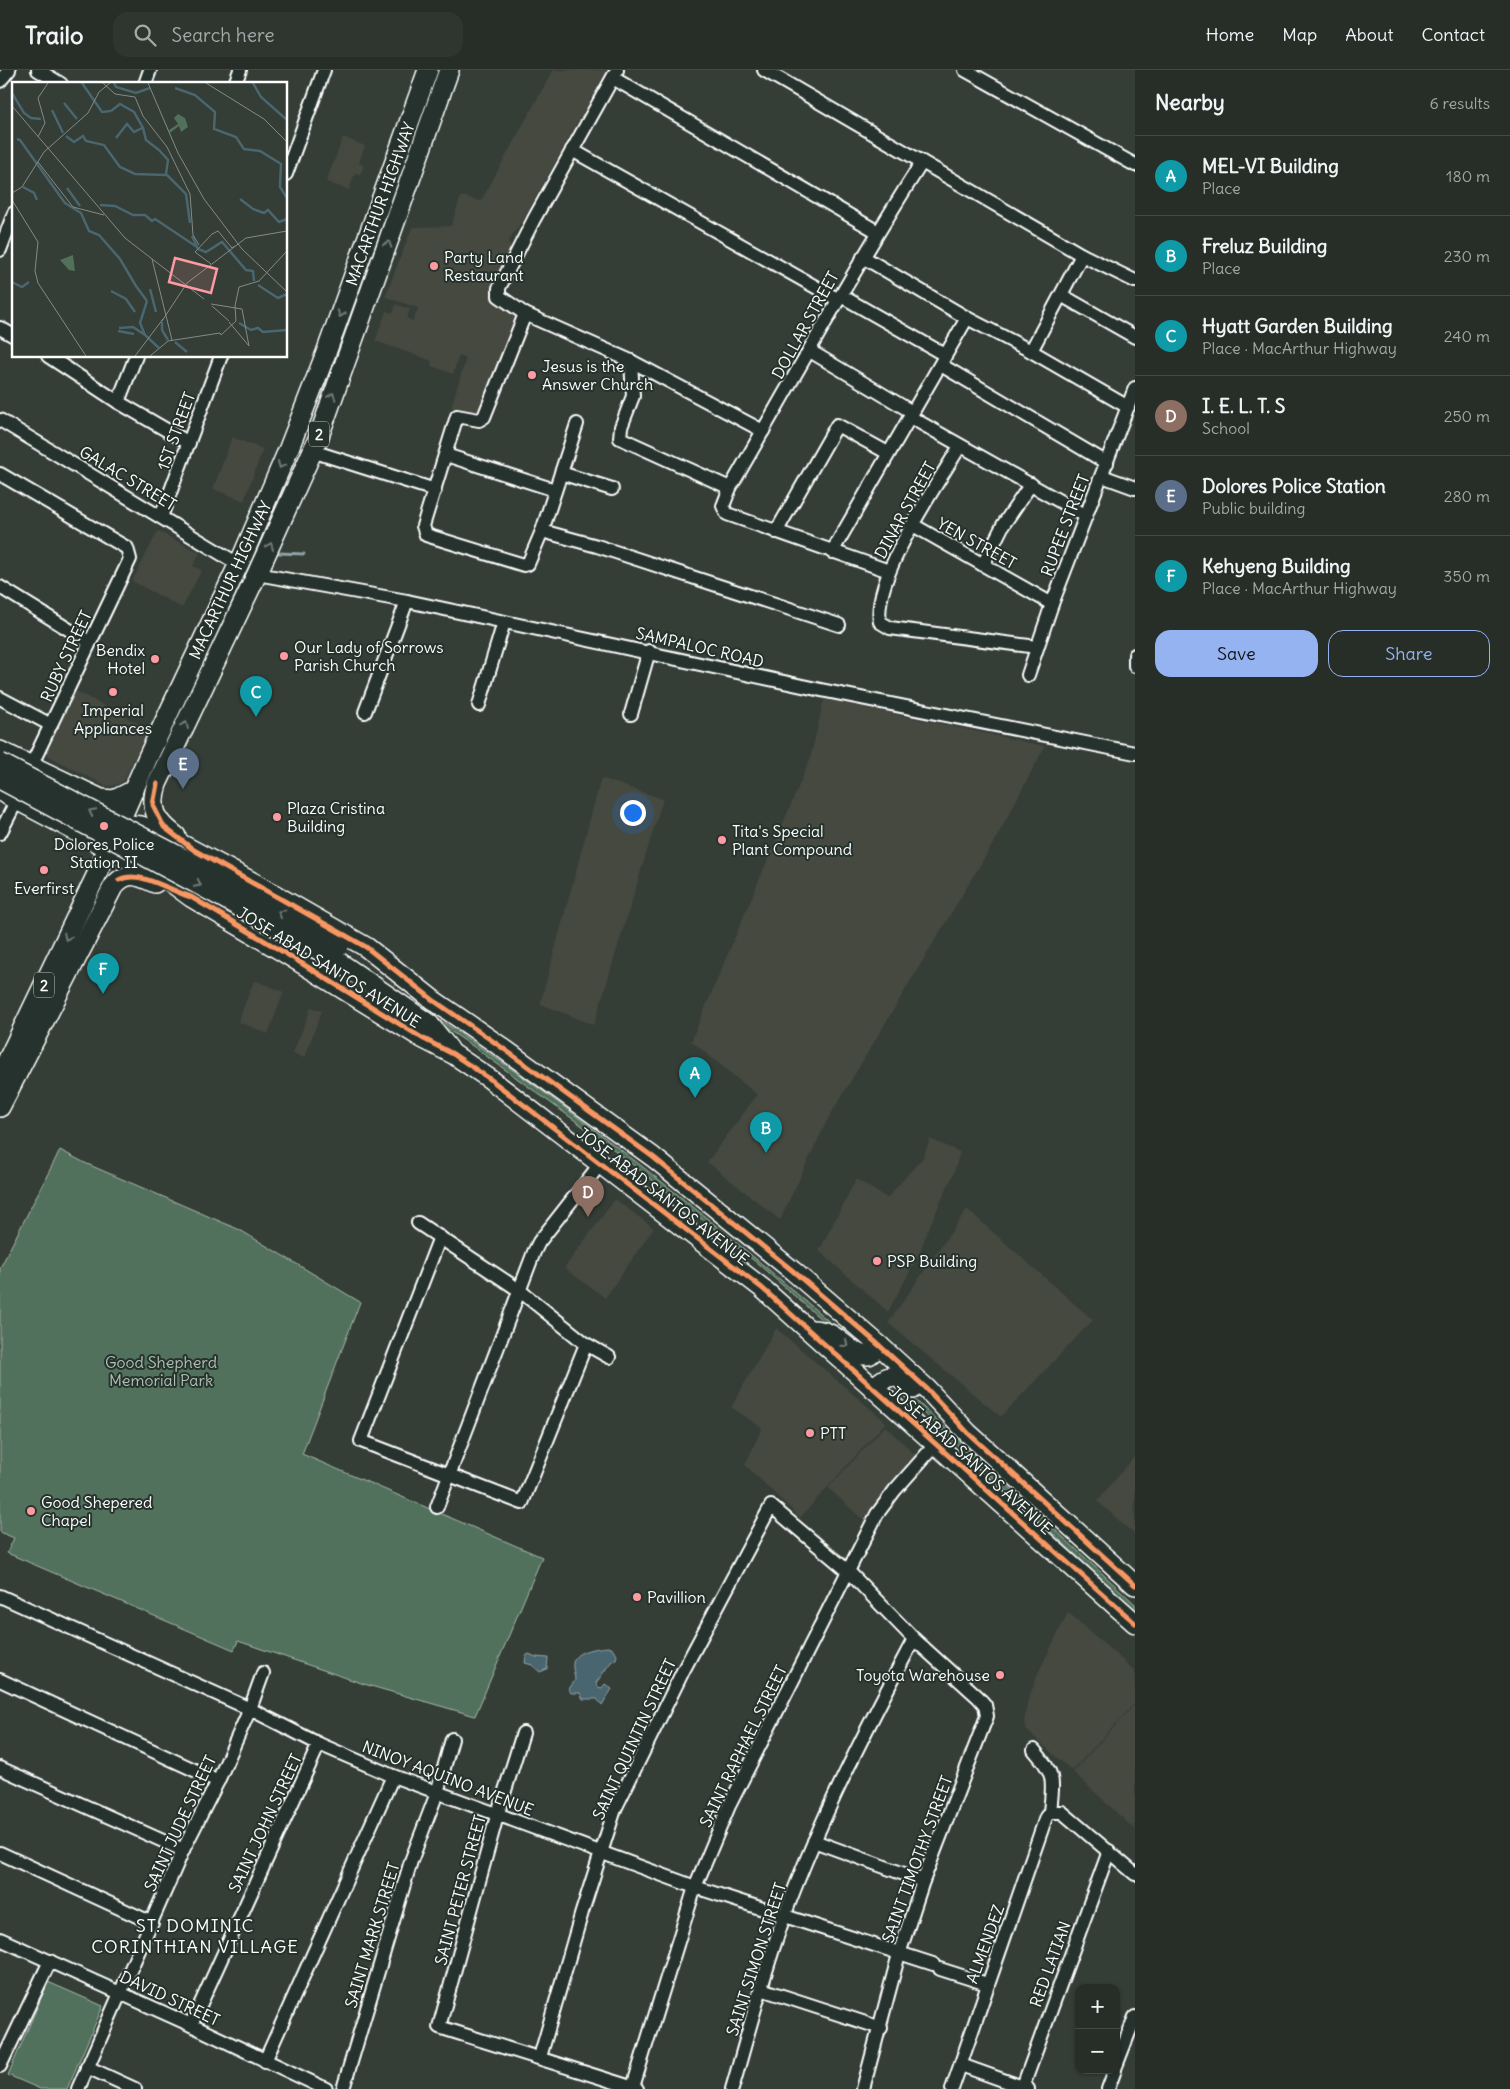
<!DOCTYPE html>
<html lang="en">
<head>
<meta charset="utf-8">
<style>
	body { margin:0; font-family:Delius,sans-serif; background:#2f3630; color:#f1f3f6 }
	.controls { position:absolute; right:15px; bottom:15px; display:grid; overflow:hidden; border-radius:10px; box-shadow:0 1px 4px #0004 }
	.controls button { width:45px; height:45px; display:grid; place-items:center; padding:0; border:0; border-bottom:1px solid #434a45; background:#272e28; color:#f1f3f6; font:25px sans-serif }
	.you { position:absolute; left:632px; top:742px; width:18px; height:18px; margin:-12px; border:4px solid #fff; border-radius:50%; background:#1a73e8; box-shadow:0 0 0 8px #1a73e833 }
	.badge { display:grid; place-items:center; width:32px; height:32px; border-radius:50%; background:#95b2f1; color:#fff; font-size:16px; font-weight:700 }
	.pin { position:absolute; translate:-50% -41px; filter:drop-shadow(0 1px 2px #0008) }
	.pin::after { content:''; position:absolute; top:26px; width:18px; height:15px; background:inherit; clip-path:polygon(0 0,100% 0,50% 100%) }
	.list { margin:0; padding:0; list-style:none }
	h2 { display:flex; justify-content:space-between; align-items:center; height:65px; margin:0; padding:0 20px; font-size:21px }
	h2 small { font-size:16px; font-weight:400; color:#a4a8a8 }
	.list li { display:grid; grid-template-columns:32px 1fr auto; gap:15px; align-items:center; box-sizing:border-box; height:80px; padding:0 20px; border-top:1px solid #434a45 }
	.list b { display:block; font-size:19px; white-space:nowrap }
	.list p { margin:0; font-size:16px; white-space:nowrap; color:#a4a8a8 }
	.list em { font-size:16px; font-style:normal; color:#a4a8a8 }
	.actions { display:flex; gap:10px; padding:15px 20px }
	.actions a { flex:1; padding:11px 0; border:1px solid #95b2f1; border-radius:15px; text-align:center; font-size:18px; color:#95b2f1 }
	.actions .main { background:#95b2f1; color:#111 }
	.icon { flex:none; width:28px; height:28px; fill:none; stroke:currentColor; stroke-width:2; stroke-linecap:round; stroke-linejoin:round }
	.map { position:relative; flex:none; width:1135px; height:2019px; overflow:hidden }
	header { display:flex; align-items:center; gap:30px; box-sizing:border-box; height:70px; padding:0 25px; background:#272e28; border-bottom:1px solid #434a45 }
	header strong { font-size:24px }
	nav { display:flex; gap:28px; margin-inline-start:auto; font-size:18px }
	.search { width:350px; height:45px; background:#2f3630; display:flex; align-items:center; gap:12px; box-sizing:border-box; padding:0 18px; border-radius:15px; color:#a4a8a8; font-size:19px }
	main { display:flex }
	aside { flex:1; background:#272e28 }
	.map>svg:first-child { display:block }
	.built { fill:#454840 }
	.green { fill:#51715b; stroke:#a8b8ad }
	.water { fill:#4a666f; stroke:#92a3a9 }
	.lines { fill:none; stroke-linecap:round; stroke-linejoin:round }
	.stream { stroke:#92a3a9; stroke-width:3 }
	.minor-casing { stroke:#fff; stroke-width:16 }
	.highway-casing { stroke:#fff; stroke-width:22 }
	.minor { stroke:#26332d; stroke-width:12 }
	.highway { stroke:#26332d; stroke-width:19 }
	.highway-bridge-casing { stroke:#fff; stroke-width:22; stroke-linecap:butt }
	.highway-bridge { stroke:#26332d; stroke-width:19 }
	.cycleway-casing { stroke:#26332d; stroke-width:8 }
	.cycleway { stroke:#f99763; stroke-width:5 }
	.oneway { stroke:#727a76 }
	.poi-dot { fill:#ff9aa2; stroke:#26332d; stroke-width:2 }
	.labels { text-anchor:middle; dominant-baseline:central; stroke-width:4; stroke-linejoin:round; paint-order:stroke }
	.shield { fill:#26332d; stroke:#bec2c0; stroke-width:1 }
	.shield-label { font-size:15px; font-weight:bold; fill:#fff }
	.street-label { font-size:16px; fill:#fff; stroke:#26332d }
	.poi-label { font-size:16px; fill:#fff; stroke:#26332d; text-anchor:start }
	.park-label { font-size:16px; fill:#b1bfb5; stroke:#26332d }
	.neighbourhood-label { font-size:18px; letter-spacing:1px; fill:#fff; stroke:#26332d }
	.inset-river { fill:none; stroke:#4a666f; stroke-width:2.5 }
	.inset-road { fill:none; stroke:#858b86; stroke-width:1 }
	.view { fill:#ff9aa2; fill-opacity:0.15; stroke:#ff9aa2; stroke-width:2.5 }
	.inset-edge { fill:none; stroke:#fff; stroke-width:2.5 }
</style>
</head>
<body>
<header>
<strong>Trailo</strong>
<div class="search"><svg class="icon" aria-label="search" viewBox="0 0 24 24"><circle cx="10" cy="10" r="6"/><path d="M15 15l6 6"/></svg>Search here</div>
<nav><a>Home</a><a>Map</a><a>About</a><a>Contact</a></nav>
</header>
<main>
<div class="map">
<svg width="1135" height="2019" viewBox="0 0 1135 2019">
	<rect width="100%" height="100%" fill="#343d36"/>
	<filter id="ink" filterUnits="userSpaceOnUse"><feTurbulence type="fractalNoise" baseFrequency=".02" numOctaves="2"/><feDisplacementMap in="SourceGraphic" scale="10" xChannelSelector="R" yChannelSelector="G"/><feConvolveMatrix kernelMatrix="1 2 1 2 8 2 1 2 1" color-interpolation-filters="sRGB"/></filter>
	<g filter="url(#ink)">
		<g class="built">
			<polygon points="553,0 607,0 524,148 508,172 513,178 497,228 499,235 503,238 520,247 479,344 474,346 451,337 466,288 459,286 453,304 431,296 432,291 375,271 386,241 393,243 396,234 410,239 407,248 413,251 418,238 385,227 412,157 451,156 461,126 481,131"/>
			<polygon points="343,67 365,76 359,93 364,96 360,105 355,103 349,120 326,112"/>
			<polygon points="232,367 263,379 244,431 213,419"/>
			<polygon points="158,461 200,483 193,496 202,500 182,538 132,511"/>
			<polygon points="76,621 149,659 123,712 113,716 105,716 45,684"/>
			<polygon points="824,629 1045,676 997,767 828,1049 780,1150 707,1092 757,1025 691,971 810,689"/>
			<polygon points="601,708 663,729 594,955 540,934"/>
			<polygon points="254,910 284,922 268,964 238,952"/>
			<polygon points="311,937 322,941 304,988 293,983"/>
			<polygon points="930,1069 960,1082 954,1103 927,1162 920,1183 888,1242 819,1181 856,1109 887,1128 923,1087"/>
			<polygon points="615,1129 654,1158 605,1228 564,1198"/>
			<polygon points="967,1139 1093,1250 1001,1347 888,1253"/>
			<polygon points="776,1258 886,1352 800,1448 745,1395 762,1358 731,1337"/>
			<polygon points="885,1356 918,1387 863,1450 828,1418"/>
			<polygon points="1135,1386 1135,1465 1097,1431"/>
			<polygon points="1068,1542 1135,1601 1135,1633 1072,1701 1026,1660 1024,1652 1027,1633 1038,1603"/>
			<polygon points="1135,1634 1135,1760 1073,1702"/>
		</g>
		<g class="green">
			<path d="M337,885C523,996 695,1133 858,1277L830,1257L757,1193L603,1071L474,977Z"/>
			<polygon points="60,1080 85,1093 240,1160 360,1232 302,1384 542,1487 475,1646 364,1614 238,1571 234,1580 7,1483 14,1468 0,1462 0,1198"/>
			<polygon points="895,1311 1135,1534 1135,1540 892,1314"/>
			<polygon points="48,1912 103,1936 67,2019 40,2019 8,2005"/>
		</g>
		<g class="water">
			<path d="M608,1577L613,1579L617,1585L616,1589L611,1592L596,1613L598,1617L602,1618L605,1614L612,1619L602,1635L597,1629H583L580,1623H571L569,1619L575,1610C575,1605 572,1598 573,1593C574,1580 598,1578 608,1577Z"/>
			<polygon points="529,1584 536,1587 548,1588 547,1599 540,1602 532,1595 525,1593 526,1586"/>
		</g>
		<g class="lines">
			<polyline class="stream" points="279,483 304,484"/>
			<g class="minor-casing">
				<g id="minor">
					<polyline points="38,0 61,14"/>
					<polyline points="764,0 1082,185 1135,211"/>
					<polyline points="965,0 1135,95"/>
					<polyline points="613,8 878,162"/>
					<polyline points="0,11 9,0"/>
					<polyline points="145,14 150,0"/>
					<polyline points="235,14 240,0"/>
					<polyline points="572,80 837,229 845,228 945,285"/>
					<polyline points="286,104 324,0"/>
					<polyline points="0,180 14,143"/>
					<polyline points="863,187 967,248 1031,281 1128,337"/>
					<polyline points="1061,225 1135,267"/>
					<polyline points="525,244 499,226 499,218 534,149 617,0"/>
					<polyline points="0,258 14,266"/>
					<polyline points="810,281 912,342"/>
					<polyline points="1031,281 1082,185"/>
					<polyline points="48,286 118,332 189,373"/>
					<polyline points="631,291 633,326 621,357 620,368 730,418"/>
					<polyline points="941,295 1107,393"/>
					<polyline points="118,332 136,286"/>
					<polyline points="910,347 1086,446"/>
					<polyline points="0,350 238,494"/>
					<polyline points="577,354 542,461 528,494 524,495 426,465 423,456 457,346 479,350 484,347 525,244 631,291 763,361"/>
					<path d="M960,376C937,415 872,507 880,552L890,558L1037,577"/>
					<polyline points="312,381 435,420"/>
					<polyline points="446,385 555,420"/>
					<polyline points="561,403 612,419"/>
					<polyline points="0,404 127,478 130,489 31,696"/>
					<polyline points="1102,406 1135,418"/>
					<polyline points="161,447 221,286"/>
					<polyline points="913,455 1052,534"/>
					<polyline points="542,461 597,476 839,555"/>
					<polyline points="776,462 837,355 888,383"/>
					<polyline points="832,482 967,248"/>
					<polyline points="983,495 1003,455 1031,414"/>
					<path d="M889,501L727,444L723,436L730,418C793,309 854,199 922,92"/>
					<polyline points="257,504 407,531 821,620 1135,683"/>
					<polyline points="0,517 89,572"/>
					<polyline points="1135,585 1135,596"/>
					<polyline points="1028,605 1052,534 1135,318"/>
					<polyline points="0,628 51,655"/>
					<polyline points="479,635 504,552"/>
					<polyline points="365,642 407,531"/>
					<polyline points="631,644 649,581"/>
					<polyline points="0,763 17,730"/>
					<polyline points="418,1153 519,1220 586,1274 609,1287"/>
					<polyline points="440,1167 361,1371 522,1433 586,1274"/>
					<polyline points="437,1437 534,1182 539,1172 601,1093"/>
					<polyline points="0,1526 250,1639 319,1674 393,1706 695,1817 933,1894"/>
					<polyline points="0,1610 218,1711"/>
					<polyline points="523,1663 497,1746 439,1957 637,2019"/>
					<path d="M1034,1680C1056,1705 1053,1710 1050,1742"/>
					<polyline points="0,1698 183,1780"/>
					<polyline points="1050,1742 1062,1742 1135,1804"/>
					<polyline points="814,1771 923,1811"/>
					<polyline points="0,1783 152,1853"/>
					<polyline points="0,1869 191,1955 326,2019"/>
					<polyline points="940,1899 987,1914"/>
					<polyline points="761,1919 881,1958"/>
					<polyline points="191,1955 319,1674"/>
					<polyline points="540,1987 582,1842 615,1739 683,1601 771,1436 848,1501 914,1569 978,1627 985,1635 987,1646 923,1811 899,1884 863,2019"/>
					<polyline points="265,1991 393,1706"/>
					<polyline points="961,1995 1028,2019"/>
					<polyline points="0,1996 50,1891"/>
					<polyline points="1116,1996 1135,1947"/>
					<polyline points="87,1997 135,2019"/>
					<polyline points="633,2017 695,1817 729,1736 877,1444 895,1420 935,1375"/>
					<polyline points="78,2019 183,1780 218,1711 250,1639 263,1603"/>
					<polyline points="343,2019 411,1791 437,1723 452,1669"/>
					<path d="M732,2019C749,1961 764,1901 785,1844C820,1749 866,1659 914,1569"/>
					<polyline points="952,2019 1046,1747 1050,1742"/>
					<polyline points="1022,2019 1109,1781"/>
					<polyline points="1108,2019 1115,2000"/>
				</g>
			</g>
			<g class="highway-casing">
				<g id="highway">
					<polyline points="0,681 101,729 114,730 134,720"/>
					<polyline points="0,721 168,810 191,827 285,883 422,968 453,984 490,1009 762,1218 1135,1553"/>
					<polyline points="119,759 129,755 141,756 160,763 256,814 366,877 433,930 497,974 653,1087 793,1201 880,1276 926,1318 968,1363 1135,1515"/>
					<path d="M176,766C156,751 149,739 157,714L257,504L318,369L449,0"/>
					<polyline points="333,888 429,954 449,979"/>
					<polyline points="0,1006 96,806 148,687 243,485 289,378 326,283 428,0"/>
					<path d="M0,1037L113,817C127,800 137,805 155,813"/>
					<path d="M809,1260C836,1259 840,1276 861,1285H869L880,1276"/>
					<path d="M873,1318C891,1302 895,1303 913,1319"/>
				</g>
			</g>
			<use href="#minor" class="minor"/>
			<use href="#highway" class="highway"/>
			<g class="highway-bridge-casing">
				<g id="highway-bridge">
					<polyline points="0,693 186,790 339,876"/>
					<polyline points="0,709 205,818 333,888"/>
				</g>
			</g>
			<use href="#highway-bridge" class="highway-bridge"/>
			<g class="cycleway-casing">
				<g id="cycleway">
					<polyline points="157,714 153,735 164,757 194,780 366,877 433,930 497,974 653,1087 793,1201 880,1276 926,1318 968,1363 1135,1515"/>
					<path d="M119,810C139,799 170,821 191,827L285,883L422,968L453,984L490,1009L762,1218L1135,1553"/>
				</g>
			</g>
			<use href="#cycleway" class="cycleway"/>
		</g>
		<defs><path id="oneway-chevron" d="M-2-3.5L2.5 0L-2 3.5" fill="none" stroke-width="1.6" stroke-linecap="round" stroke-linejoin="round" transform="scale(1.25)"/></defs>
		<g class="oneway">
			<use href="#oneway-chevron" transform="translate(388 174) rotate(-71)"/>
			<use href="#oneway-chevron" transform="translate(341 244) rotate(110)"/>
			<use href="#oneway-chevron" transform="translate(332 326) rotate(-71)"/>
			<use href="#oneway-chevron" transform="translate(281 395) rotate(113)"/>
			<use href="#oneway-chevron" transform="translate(270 476) rotate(-66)"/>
			<use href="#oneway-chevron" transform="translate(185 655) rotate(-65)"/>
			<use href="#oneway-chevron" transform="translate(92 742) rotate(-153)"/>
			<use href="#oneway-chevron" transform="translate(198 814) rotate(28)"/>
			<use href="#oneway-chevron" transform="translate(281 843) rotate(-151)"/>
			<use href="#oneway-chevron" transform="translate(67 867) rotate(116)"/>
			<use href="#oneway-chevron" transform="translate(845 1274) rotate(41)"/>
		</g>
	</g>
	<g class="poi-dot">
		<circle cx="434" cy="196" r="5"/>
		<circle cx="532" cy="305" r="5"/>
		<circle cx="284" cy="586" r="5"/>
		<circle cx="155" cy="589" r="5"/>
		<circle cx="113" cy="622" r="5"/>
		<circle cx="277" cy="747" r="5"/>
		<circle cx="104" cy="756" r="5"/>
		<circle cx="722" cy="770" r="5"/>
		<circle cx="44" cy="800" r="5"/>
		<circle cx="877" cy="1191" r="5"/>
		<circle cx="810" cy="1363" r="5"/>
		<circle cx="31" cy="1441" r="5"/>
		<circle cx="637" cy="1527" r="5"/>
		<circle cx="1000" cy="1605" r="5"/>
	</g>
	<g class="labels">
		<g class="shield">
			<rect x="309" y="351.5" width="20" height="25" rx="4"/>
			<rect x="34" y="902.5" width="20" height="25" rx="4"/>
		</g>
		<g class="shield-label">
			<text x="319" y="364">2</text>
			<text x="44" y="915">2</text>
		</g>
		<g class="street-label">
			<text transform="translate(380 134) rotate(-70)">MACARTHUR HIGHWAY</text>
			<text transform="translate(805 255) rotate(-61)">DOLLAR STREET</text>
			<text transform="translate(176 361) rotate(-70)">1ST STREET</text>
			<text transform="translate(128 408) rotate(31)">GALAC STREET</text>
			<text transform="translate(905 440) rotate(-61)">DINAR STREET</text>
			<text transform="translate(1065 455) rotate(-69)">RUPEE STREET</text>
			<text transform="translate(977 473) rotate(29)">YEN STREET</text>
			<text transform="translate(230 510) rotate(-65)">MACARTHUR HIGHWAY</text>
			<text transform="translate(700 577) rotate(13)">SAMPALOC ROAD</text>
			<text transform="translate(66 586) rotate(-65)">RUBY STREET</text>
			<text transform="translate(329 897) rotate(32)">JOSE ABAD SANTOS AVENUE</text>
			<text transform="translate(663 1126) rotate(38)">JOSE ABAD SANTOS AVENUE</text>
			<text transform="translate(971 1390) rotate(42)">JOSE ABAD SANTOS AVENUE</text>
			<text transform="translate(634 1669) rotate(-65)">SAINT QUINTIN STREET</text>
			<text transform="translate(743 1676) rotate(-64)">SAINT RAPHAEL STREET</text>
			<text transform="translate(448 1708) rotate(21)">NINOY AQUINO AVENUE</text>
			<text transform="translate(180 1753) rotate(-65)">SAINT JUDE STREET</text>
			<text transform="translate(265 1753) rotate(-65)">SAINT JOHN STREET</text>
			<text transform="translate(917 1789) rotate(-70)">SAINT TIMOTHY STREET</text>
			<text transform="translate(460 1820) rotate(-75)">SAINT PETER STREET</text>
			<text transform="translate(372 1865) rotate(-73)">SAINT MARK STREET</text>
			<text transform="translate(985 1874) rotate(-70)">ALMENDEZ</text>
			<text transform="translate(756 1889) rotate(-72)">SAINT SIMON STREET</text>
			<text transform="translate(1050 1894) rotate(-70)">RED LATIAN</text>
			<text transform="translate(170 1928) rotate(25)">DAVID STREET</text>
		</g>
		<g class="poi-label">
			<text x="444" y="187">Party Land<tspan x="444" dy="18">Restaurant</tspan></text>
			<text x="542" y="296">Jesus is the<tspan x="542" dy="18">Answer Church</tspan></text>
			<text x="294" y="577">Our Lady of Sorrows<tspan x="294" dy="18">Parish Church</tspan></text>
			<text x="145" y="580" text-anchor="end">Bendix<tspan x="145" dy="18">Hotel</tspan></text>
			<text x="113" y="640" text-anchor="middle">Imperial<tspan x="113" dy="18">Appliances</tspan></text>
			<text x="287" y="738">Plaza Cristina<tspan x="287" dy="18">Building</tspan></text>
			<text x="732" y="761">Tita's Special<tspan x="732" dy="18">Plant Compound</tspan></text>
			<text x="104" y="774" text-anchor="middle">Dolores Police<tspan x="104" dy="18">Station II</tspan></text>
			<text x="44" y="818" text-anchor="middle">Everfirst</text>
			<text x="887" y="1191">PSP Building</text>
			<text x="820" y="1363">PTT</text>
			<text x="41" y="1432">Good Shepered<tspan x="41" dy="18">Chapel</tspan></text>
			<text x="647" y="1527">Pavillion</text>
			<text x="990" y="1605" text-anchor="end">Toyota Warehouse</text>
		</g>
		<g class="park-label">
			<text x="161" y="1292">Good Shepherd<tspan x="161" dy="18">Memorial Park</tspan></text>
		</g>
		<g class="neighbourhood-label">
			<text x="195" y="1855">ST. DOMINIC<tspan x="195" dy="21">CORINTHIAN VILLAGE</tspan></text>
		</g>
	</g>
	<g transform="translate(12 12)">
		<rect width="275" height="275" fill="#343d36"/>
		<path d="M166,32L173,36L176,45L169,50L167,44L158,51L157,48L166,42L162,36ZM61,173L63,189L57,188L48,178Z" fill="#51715b"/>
		<path class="inset-river" d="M70,1L90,30L99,29M102,1L104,5L124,11L138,6M241,1L249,15L275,38M163,6L183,13L203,30L202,47L224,55L232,67L248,69L269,82L268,105L275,116M0,11L12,31L19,36L29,37M52,21L65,37M40,28L51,51M99,29L108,22L122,30L131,46L134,58L147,68M54,54L62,60L71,54L74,59L92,63L108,85L123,92L154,93M104,56L115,42L122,50L130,46M5,57L8,58L53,121L69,131L77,149L87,153L108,177L124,204M147,68L156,78L154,92L174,112L178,141M11,105L22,111L25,118M55,106L68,124M228,117L241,127L252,131L256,128L267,140L275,137M88,123L103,124L121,133H133L140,139L143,137L185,165M180,154L186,167L194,170L210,160L234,188L241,189L242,199M0,200L10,205L17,200M246,203L266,216L275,212M124,204L135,219M138,207L144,230M99,209L114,217L123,230M135,219L128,241L133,253L147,266M150,240V248L156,258M227,241L239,248L246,246L251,250L275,248M107,246L121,245L133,253M106,249L122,252M163,260L175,270"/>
		<path class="inset-road" d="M91,1L103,12L123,15L131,34L155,65L178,112L181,153L187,163M136,1L166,71L192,117L230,167L275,210M194,1L252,37L275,60M0,24L113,156L192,217M26,55L33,41L26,16L36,1M26,80L61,125L92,133M0,111L10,105L32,70L76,31L87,10L98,1M0,118L26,160L23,189L26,201L74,274M140,177L160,258M199,182L183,170L200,152L206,149L220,166L223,164M199,222L230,227L237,264M200,224L217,239M150,239L175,201L234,156L275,149M217,240L237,264M208,251L209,253L224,239L223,224L227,205L247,199L275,169M123,274L151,237M138,274L156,259L208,251"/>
		<path class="view" d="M163,176L205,187L199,211L157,200Z"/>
		<rect width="275" height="275" class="inset-edge"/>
	</g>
</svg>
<div class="controls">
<button>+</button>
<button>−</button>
</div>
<div class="you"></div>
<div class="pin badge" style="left:695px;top:1028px;background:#0f9aa8">A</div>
<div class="pin badge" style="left:766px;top:1083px;background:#0f9aa8">B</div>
<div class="pin badge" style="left:256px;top:647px;background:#0f9aa8">C</div>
<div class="pin badge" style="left:588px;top:1147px;background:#8d6e63">D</div>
<div class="pin badge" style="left:183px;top:719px;background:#5c6f8a">E</div>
<div class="pin badge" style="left:103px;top:924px;background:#0f9aa8">F</div>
</div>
<aside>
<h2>Nearby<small>6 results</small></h2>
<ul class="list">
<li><span class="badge" style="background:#0f9aa8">A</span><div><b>MEL-VI Building</b><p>Place</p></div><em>180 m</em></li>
<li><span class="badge" style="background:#0f9aa8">B</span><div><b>Freluz Building</b><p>Place</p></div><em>230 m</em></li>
<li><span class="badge" style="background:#0f9aa8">C</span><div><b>Hyatt Garden Building</b><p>Place · MacArthur Highway</p></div><em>240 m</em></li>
<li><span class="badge" style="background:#8d6e63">D</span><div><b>I. E. L. T. S</b><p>School</p></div><em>250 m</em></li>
<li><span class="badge" style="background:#5c6f8a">E</span><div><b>Dolores Police Station</b><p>Public building</p></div><em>280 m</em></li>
<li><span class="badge" style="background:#0f9aa8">F</span><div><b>Kehyeng Building</b><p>Place · MacArthur Highway</p></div><em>350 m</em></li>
</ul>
<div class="actions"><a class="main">Save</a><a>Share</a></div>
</aside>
</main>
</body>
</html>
